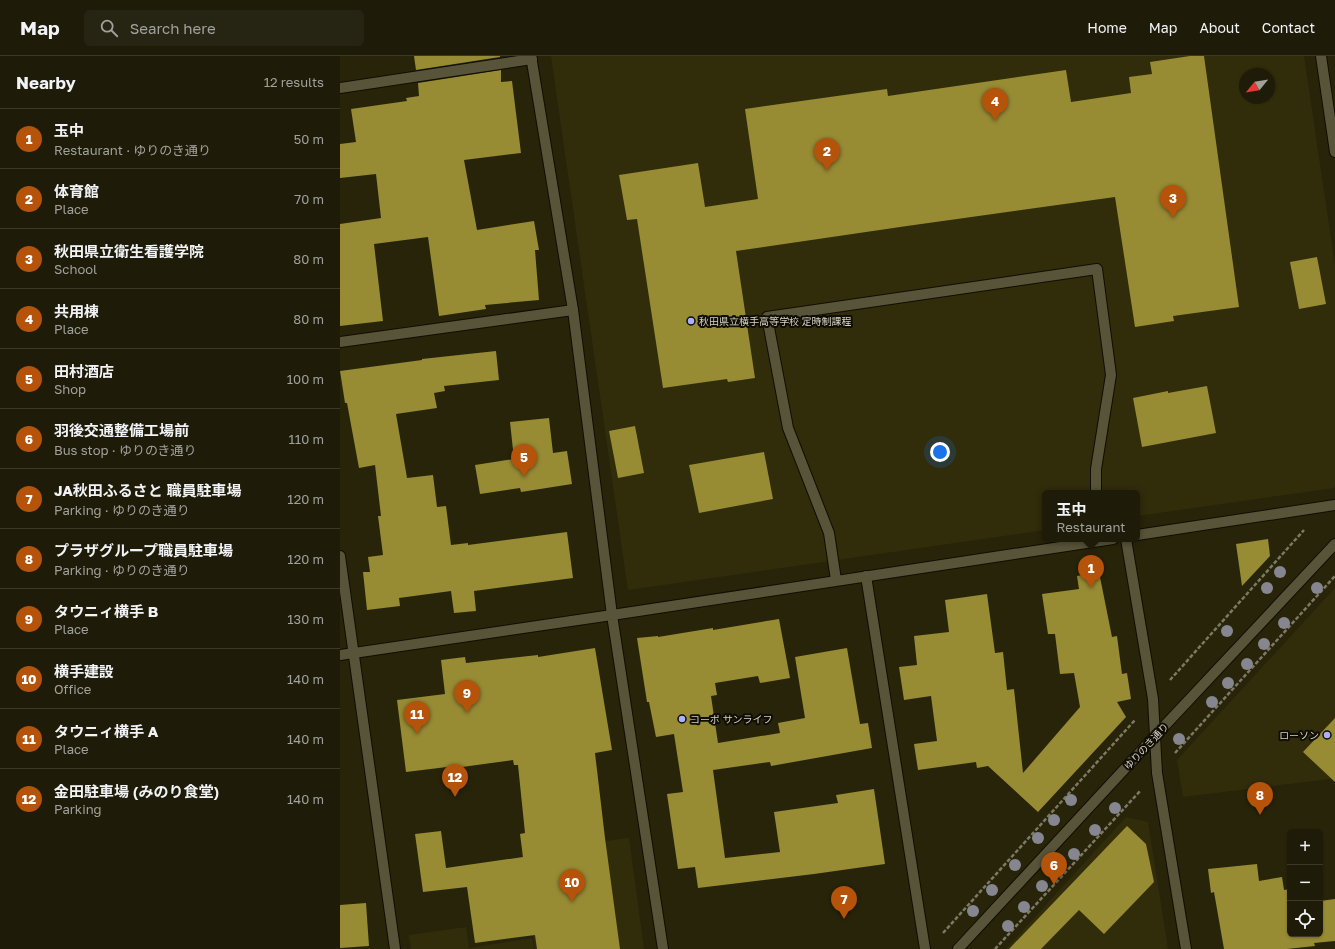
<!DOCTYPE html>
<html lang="en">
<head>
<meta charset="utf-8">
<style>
	body { margin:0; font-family:"Golos Text","Noto Sans JP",sans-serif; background:#262412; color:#f1f3f6 }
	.controls { position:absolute; right:12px; bottom:12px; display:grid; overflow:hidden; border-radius:6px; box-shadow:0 1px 3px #0004 }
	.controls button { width:36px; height:36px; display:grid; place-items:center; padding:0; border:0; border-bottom:1px solid #3c3929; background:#1e1b08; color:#f1f3f6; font:20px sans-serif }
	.compass { position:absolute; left:899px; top:12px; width:36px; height:36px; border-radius:50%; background:#1e1b08; box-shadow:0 1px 3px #0004; rotate:240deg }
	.you { position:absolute; left:600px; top:396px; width:14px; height:14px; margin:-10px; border:3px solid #fff; border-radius:50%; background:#1a73e8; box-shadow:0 0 0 6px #1a73e833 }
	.badge { display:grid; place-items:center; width:26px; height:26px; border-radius:50%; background:#b45309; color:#fff; font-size:13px; font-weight:700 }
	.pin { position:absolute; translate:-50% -33px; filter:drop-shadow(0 1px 2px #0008) }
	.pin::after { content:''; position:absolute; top:21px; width:14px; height:12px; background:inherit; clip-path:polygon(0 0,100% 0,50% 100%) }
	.popup { position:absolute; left:702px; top:434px; width:98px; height:52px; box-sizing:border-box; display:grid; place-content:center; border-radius:6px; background:#1e1b08; filter:drop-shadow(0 1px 3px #0005); font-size:13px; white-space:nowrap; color:#a1a19c }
	.popup b { font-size:15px; color:#f1f3f6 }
	.popup::after { content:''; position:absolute; left:50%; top:100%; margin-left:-8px; border:8px solid transparent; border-top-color:#1e1b08 }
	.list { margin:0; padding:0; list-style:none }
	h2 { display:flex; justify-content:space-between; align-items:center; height:52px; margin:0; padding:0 16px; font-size:17px }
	h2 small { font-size:13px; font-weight:400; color:#a1a19c }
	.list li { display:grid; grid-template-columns:26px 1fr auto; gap:12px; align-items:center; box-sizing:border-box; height:60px; padding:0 16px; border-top:1px solid #3c3929 }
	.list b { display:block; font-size:15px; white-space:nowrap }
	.list p { margin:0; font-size:13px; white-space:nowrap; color:#a1a19c }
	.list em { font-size:13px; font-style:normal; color:#a1a19c }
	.icon { flex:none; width:22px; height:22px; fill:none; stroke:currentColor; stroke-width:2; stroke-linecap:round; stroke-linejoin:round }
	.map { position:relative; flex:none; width:995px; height:893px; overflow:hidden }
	header { display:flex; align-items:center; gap:24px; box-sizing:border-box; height:56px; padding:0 20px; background:#1e1b08; border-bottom:1px solid #3c3929 }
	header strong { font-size:19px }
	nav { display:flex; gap:22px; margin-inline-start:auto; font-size:14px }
	.search { width:280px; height:36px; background:#262412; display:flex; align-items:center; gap:10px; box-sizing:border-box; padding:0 14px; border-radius:6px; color:#a1a19c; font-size:15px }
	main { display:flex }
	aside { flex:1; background:#1e1b08 }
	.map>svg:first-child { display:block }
	.built { fill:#312c0a; fill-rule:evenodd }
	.building { fill:#978b34 }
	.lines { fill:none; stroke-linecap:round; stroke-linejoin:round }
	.service-casing { stroke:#110d00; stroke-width:12 }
	.minor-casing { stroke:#110d00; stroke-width:12 }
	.tertiary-casing { stroke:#110d00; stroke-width:12 }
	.path { stroke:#7c7965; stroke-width:2.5; stroke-dasharray:4 2; stroke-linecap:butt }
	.service { stroke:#575439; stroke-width:10 }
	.minor { stroke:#575439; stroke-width:10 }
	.tertiary { stroke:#575439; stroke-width:10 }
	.tree { fill:#868691 }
	.poi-dot { fill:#aab0fb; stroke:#0f0d04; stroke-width:1.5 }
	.labels { text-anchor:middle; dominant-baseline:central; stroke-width:4; stroke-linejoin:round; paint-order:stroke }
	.poi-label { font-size:10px; fill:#d5d3c4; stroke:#0f0d04; text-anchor:start }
	.street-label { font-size:10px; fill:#d5d3c4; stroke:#0f0d04 }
</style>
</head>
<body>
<header>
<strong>Map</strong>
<div class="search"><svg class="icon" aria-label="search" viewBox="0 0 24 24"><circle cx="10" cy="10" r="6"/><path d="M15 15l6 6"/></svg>Search here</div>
<nav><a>Home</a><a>Map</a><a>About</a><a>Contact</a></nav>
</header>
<main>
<aside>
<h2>Nearby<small>12 results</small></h2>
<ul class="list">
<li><span class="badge">1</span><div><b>玉中</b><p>Restaurant · ゆりのき通り</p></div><em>50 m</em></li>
<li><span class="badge">2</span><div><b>体育館</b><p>Place</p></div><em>70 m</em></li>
<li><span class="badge">3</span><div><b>秋田県立衛生看護学院</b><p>School</p></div><em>80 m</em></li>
<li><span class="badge">4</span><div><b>共用棟</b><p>Place</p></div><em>80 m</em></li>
<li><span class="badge">5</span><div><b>田村酒店</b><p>Shop</p></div><em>100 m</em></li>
<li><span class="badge">6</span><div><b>羽後交通整備工場前</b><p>Bus stop · ゆりのき通り</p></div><em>110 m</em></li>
<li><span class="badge">7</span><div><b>JA秋田ふるさと 職員駐車場</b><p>Parking · ゆりのき通り</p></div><em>120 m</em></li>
<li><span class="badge">8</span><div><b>プラザグループ職員駐車場</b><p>Parking · ゆりのき通り</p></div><em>120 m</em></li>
<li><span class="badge">9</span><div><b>タウニィ横手 B</b><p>Place</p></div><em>130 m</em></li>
<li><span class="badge">10</span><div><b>横手建設</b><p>Office</p></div><em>140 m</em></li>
<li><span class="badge">11</span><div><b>タウニィ横手 A</b><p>Place</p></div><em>140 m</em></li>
<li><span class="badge">12</span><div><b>金田駐車場 (みのり食堂)</b><p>Parking</p></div><em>140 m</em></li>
</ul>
</aside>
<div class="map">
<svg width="995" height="893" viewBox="0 0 995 893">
	<rect width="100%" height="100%" fill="#28240a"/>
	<g class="built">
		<path d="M211,0H964L995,209V430L994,432L797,460V437H705V474L288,534ZM905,18H929V42H905Z"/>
		<polygon points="995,532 995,719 990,723 843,741 837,704"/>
		<polygon points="786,761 808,766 828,893 666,893"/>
		<polygon points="289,782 304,893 195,893 181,796"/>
		<polygon points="126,871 129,892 192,882 194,893 71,893 69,879"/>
	</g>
	<g class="building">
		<polygon points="74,0 160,0 160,1 76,14"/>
		<polygon points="850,0 864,0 899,251 833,260 834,265 795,271 775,141 567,170 396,195 415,322 388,326 387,323 323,332 297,163 287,164 279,119 358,107 365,151 418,143 405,53 547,33 548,40 726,14 731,46 791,37 789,21 812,18 810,6"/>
		<polygon points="161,14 161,26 172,25 181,97 124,104 137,174 194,165 199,194 195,194 199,244 145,249 146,253 99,260 88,181 34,188 43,265 0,270 0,168 41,162 36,118 0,122 0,88 16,86 11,53 67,45 66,42 79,40 78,27"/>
		<polygon points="977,201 986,248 959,253 950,206"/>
		<polygon points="156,295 159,324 104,330 105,335 94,337 97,352 56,358 67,422 93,419 97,451 106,450 111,489 128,487 128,489 227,476 233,522 134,535 136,555 114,557 111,535 59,542 60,550 27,554 23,516 30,516 28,501 43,499 38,460 41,460 35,409 19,412 7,347 5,347 0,315 82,304 82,303"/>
		<polygon points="867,330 876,377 802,391 793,342 828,335 828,337"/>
		<polygon points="209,362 213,397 227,395 232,428 181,436 180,432 140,438 135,409 174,403 170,366"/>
		<polygon points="295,370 304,417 278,422 269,375"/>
		<polygon points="424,396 433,443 359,457 349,409"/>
		<polygon points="928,483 930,500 902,530 896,488"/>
		<polygon points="759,516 772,581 777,580 782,618 787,617 791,643 777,646 786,661 698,756 648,710 637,712 636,706 578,714 574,688 597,685 591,640 564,644 559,611 577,609 574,580 609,576 605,544 647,538 655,597 663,596 667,634 674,633 683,717 740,651 734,617 720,618 715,578 708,578 702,538 739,533 737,520"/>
		<polygon points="439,563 450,622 420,627 418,620 375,627 377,639 371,640 378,687 440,677 438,667 465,662 455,601 507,592 520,668 528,667 532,692 431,710 430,706 373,714 385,802 440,796 434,756 498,747 496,739 534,733 545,808 474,818 358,832 355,811 338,813 327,738 343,736 334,678 316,681 309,646 307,646 297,582 318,580 318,581 373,572 373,574"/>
		<polygon points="255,592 272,694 255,697 265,782 280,893 197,893 195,879 135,887 127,831 83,836 75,778 101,775 106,812 183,801 180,778 185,777 178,709 174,709 173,704 115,712 115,710 66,716 57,644 105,638 101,604 125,601 126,607 198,599 198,601"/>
		<polygon points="995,662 995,726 963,696"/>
		<polygon points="787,770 806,788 814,826 764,878 739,854 701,893 669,893"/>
		<polygon points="917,808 919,825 942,821 944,834 950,833 950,878 980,878 980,845 995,843 995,885 974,887 975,890 947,893 884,893 874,836 871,837 868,813"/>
		<polygon points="26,847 29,890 0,892 0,849"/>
	</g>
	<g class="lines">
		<g class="service-casing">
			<polyline id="service" points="496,524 489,477 448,372 427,261 757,213 771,319 756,413 756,437"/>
		</g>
		<g class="minor-casing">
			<g id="minor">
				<polyline points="191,0 233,254 272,559 323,893"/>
				<polyline points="981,0 995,96"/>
				<polyline points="0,32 192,3"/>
				<polyline points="0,286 233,254"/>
				<polyline points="786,483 813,643 817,717 846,893"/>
				<polyline points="0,500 55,893"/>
				<polyline points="526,520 585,893"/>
				<polyline points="0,599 272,559"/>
			</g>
		</g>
		<g class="tertiary-casing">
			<g id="tertiary">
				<polyline points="797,479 995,449"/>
				<polyline points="272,559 773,483"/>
				<polyline points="618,893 816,679 995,488"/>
			</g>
		</g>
		<g class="path">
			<polyline points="830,624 964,474"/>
			<polyline points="835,697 995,520"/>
			<polyline points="603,877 795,664"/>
			<polyline points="655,893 801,734"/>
		</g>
		<use href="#service" class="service"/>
		<use href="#minor" class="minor"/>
		<use href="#tertiary" class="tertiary"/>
	</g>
	<g class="tree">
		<circle cx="940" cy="516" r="6"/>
		<circle cx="927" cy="532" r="6"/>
		<circle cx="977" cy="532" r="6"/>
		<circle cx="944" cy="567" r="6"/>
		<circle cx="887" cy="575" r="6"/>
		<circle cx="924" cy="588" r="6"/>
		<circle cx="907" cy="608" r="6"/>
		<circle cx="888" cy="627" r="6"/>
		<circle cx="872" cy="646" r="6"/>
		<circle cx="839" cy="683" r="6"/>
		<circle cx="731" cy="744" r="6"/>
		<circle cx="775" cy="752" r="6"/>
		<circle cx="714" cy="764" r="6"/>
		<circle cx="755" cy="774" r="6"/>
		<circle cx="698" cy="782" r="6"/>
		<circle cx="734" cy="798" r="6"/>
		<circle cx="675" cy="809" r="6"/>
		<circle cx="717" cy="813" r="6"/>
		<circle cx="702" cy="830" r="6"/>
		<circle cx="652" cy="834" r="6"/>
		<circle cx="684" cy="851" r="6"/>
		<circle cx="633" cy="855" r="6"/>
		<circle cx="668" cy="870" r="6"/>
	</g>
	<g class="poi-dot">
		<circle cx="351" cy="265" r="4"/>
		<circle cx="342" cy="663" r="4"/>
		<circle cx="987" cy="679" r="4"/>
	</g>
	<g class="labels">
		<g class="poi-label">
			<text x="359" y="265">秋田県立横手高等学校 定時制課程</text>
			<text x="350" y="663">コーポ サンライフ</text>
			<text x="979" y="679" text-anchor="end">ローソン</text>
		</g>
		<g class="street-label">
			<text transform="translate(806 690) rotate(-47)">ゆりのき通り</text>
		</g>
	</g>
</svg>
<div class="controls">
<button>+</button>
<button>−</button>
<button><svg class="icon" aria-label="locate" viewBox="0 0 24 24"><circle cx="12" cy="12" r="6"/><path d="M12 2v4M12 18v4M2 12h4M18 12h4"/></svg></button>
</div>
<svg class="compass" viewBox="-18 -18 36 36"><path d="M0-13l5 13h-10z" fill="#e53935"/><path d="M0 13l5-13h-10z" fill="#a1a19c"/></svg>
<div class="you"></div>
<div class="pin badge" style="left:751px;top:532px">1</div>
<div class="popup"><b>玉中</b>Restaurant</div>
<div class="pin badge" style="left:487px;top:115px">2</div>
<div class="pin badge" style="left:833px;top:162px">3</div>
<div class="pin badge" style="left:655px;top:65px">4</div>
<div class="pin badge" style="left:184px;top:421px">5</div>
<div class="pin badge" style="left:714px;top:829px">6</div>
<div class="pin badge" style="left:504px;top:863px">7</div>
<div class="pin badge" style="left:920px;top:759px">8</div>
<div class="pin badge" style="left:127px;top:657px">9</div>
<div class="pin badge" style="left:232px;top:846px">10</div>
<div class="pin badge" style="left:77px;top:678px">11</div>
<div class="pin badge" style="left:115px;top:741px">12</div>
</div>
</main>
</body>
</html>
